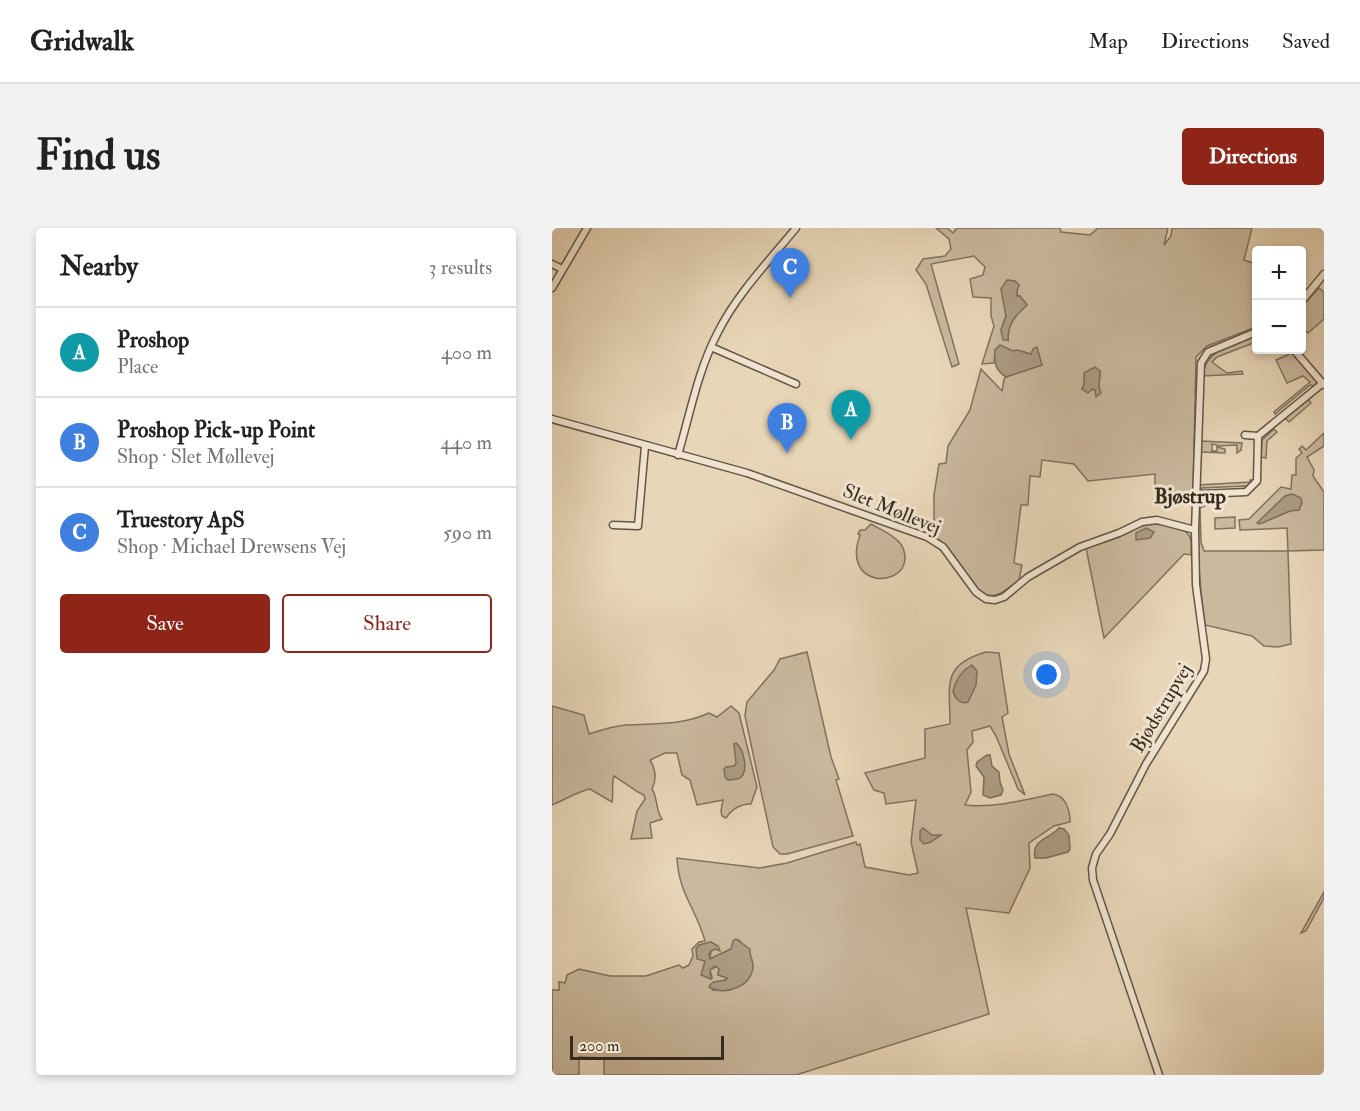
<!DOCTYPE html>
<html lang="en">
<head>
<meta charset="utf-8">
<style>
	body { margin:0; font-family:"IM FELL Double Pica",serif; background:#f2f2f2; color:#222 }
	.controls { position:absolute; right:18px; top:18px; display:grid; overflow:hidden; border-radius:6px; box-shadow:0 3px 9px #0003 }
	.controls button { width:54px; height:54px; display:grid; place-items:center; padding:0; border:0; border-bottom:2px solid #e0e0e0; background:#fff; color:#222; font:30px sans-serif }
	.scale { position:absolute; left:18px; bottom:15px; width:154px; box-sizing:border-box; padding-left:6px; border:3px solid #372b1d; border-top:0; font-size:16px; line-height:21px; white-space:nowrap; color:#372b1d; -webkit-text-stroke:4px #f0e4d1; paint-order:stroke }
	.you { position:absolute; left:495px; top:447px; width:21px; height:21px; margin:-15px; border:4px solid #fff; border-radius:50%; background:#1a73e8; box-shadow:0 0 0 9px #1a73e833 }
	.badge { display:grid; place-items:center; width:39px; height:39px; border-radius:50%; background:#8f2418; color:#fff; font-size:20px; font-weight:700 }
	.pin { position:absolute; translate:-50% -50px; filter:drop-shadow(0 2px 3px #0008) }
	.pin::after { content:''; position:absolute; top:32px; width:21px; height:18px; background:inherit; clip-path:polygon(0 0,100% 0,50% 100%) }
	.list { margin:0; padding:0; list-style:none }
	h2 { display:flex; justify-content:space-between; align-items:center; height:78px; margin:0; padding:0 24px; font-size:26px }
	h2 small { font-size:20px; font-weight:400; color:#767676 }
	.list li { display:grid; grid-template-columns:39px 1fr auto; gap:18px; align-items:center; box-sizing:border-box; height:90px; padding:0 24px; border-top:2px solid #e0e0e0 }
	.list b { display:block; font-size:22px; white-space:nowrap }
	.list p { margin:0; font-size:20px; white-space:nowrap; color:#767676 }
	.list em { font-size:20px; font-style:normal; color:#767676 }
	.actions { display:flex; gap:12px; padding:18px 24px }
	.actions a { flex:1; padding:14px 0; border:2px solid #8f2418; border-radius:6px; text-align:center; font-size:21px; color:#8f2418 }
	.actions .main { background:#8f2418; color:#fff }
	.map { position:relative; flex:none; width:772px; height:847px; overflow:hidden; border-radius:6px }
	header { display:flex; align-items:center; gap:36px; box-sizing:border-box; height:84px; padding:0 30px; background:#fff; border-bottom:2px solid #e0e0e0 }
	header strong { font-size:28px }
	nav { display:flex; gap:33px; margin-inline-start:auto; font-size:21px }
	.intro { display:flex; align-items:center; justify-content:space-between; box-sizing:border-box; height:144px; padding:0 36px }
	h1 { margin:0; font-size:42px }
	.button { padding:15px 27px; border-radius:6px; background:#8f2418; color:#fff; font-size:21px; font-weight:700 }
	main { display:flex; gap:36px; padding:0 36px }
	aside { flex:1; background:#fff; border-radius:6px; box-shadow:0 3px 9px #0003 }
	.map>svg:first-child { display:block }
	.green { fill:#cab99e; stroke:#80725e; stroke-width:1.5; fill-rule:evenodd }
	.water { fill:#ac9c83; stroke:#7d6f5a; stroke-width:1.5 }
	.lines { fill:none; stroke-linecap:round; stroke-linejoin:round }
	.minor-casing { stroke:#635644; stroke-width:9 }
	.minor { stroke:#f0e4d1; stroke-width:6 }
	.labels { text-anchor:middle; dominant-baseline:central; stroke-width:6; stroke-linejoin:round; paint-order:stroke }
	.street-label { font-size:20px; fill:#372b1d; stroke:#f0e4d1 }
	.neighbourhood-label { font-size:21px; font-weight:bold; fill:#372b1d; stroke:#f0e4d1 }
</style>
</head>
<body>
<header>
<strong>Gridwalk</strong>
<nav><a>Map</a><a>Directions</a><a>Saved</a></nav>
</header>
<div class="intro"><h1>Find us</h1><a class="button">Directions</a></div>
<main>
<aside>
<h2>Nearby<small>3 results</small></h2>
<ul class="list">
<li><span class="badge" style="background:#0f9aa8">A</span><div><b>Proshop</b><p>Place</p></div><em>400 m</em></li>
<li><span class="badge" style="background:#3f7fe0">B</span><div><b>Proshop Pick-up Point</b><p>Shop · Slet Møllevej</p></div><em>440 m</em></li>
<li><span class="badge" style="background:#3f7fe0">C</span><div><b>Truestory ApS</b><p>Shop · Michael Drewsens Vej</p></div><em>590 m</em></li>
</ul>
<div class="actions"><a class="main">Save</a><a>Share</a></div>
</aside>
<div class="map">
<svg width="772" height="847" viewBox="0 0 772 847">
	<rect width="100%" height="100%" fill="#e8d6b8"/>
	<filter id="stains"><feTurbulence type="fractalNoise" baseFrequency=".00333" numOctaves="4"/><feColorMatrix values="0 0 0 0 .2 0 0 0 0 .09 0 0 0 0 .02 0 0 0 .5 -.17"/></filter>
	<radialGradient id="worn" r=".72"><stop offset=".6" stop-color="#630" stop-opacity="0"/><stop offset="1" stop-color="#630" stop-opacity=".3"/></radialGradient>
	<g class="green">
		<path d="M384,0H395L401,5L405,0H508L509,4L538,7L546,0H616L612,17L619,8L620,0H700L692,32L704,36V99L655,118L644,129L641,266L603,261V246L536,253L522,236L490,232L488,249L478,248L476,277H469L462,335L470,337L467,352C454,362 442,375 427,362L395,319L384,309L382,304V267L387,236L394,235L396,218L418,182L429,141L450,163L452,151L454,149L490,137C482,130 473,120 461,123L448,118L443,122L442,135L430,136L442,98L439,88V70L421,69L418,51L431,47L433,39L422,28L379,36L407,136L400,139L374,56L364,42L371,31L393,28L399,21L397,11ZM456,52L467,57L465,63V68H468L475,77C463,88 456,94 456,112L449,102L454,88L450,61ZM548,143L547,159L544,162L530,161L532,157Z"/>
		<polygon points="767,60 772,64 772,91 756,105 750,99 753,92 750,87 750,78"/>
		<path d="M704,107V114L665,129L660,134L675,145L690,143L691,146L650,148C654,121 682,116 704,107Z"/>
		<polygon points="740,125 766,154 763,158 758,157 723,186 722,184 758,154 751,148 735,155 724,132"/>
		<polygon points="756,171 759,175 737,194 733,190"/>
		<polygon points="722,201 725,204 715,213 714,230 709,229 710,212"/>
		<path d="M772,205V218L755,229L762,242L761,248L772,264V322L736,323L739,416L726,419L712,418L700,408L653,397C647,354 644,311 645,268L653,269L651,272L655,276L660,274V277H654L648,280L649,314L652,323H736L735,300L688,302L687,292L697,291L729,259L739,261L740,247H744V230L750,225L747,221L750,218L754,222Z"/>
		<polygon points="649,213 690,215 689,222 685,225 685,217 665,218 665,217 660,216 660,223 665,223 665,219 673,221 673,225 649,224"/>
		<polygon points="698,252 703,252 694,262 693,258 650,260 650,266 645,266 646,257 698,254"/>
		<polygon points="683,289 683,300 663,301 663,290"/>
		<path d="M319,296C328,301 340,306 347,314C351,318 353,325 353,331C351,361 289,359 308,307L306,306L308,302H313Z"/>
		<path d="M600,296C611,297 636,297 639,312C640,316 639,322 639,327L632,326L552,410L534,320L567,309L589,298Z"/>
		<polygon points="255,424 279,529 287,551 284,552 301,608 235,626 228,626 221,619 193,488 195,474 222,442 228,431"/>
		<path d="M434,424L447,425L456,485L450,489L457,526L473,567L466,561L444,508L438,498L420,503L421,514L415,522L419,564L413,577C442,580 473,572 501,566C514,568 518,582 518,594L502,598L477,615L478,640L457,685L414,680L437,786L244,847H52V830L27,829V847H0V762H7V754L13,755L15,747L27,741L58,748H94L127,737L131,740L137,737L141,728L140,721L147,714L153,713C144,680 127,667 125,630L208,640L235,635L304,614L305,617L308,616L313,639L357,647L366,645L359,614L364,572L334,576L332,565L322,562L313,545L373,530V501L398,496C398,457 389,437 434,424ZM187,712C212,740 199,765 161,762L175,750L174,748L166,747L167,741L165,738L158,742L160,749L152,742L153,733L150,731L147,717L159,714L163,721L159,723L158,731L179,721Z"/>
		<path d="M0,478L32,487L37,506C49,502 61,498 74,497C105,495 128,498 157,485L165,489L179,478L187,485L205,559L199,576C188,576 180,581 174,590L170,588L169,583L171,572L145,577L138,552L130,547L125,525H113L98,532C104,542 105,551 100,561C106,570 103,581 110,591L98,595L100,610L79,611L85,583L93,571L92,567L86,564L62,548C59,556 62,565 60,574L38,561C26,563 13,572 0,577Z"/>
		<polygon points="772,664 772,670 754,703 749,705"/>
	</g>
	<g class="water">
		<path d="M455,52L463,53L467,57L465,63V68H468L475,77C463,88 456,95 456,112H451L449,102L454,88L449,61Z"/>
		<path d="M448,117L461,123L465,122L479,126L481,121L485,119L490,137L454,149C443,142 442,135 443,122Z"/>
		<polygon points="543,139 548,143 547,159 549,165 544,169 543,162 540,161 536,165 530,161 532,156 532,145"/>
		<polygon points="740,266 749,270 750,275 747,282 738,283 708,296 705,295 733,268"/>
		<polygon points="594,300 602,304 598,310 584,312 584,305"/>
		<path d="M420,437L425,443L424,457L416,474C408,477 403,470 401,463C404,451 409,443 420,437Z"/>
		<path d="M184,515C192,520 198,546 186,551C185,551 177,552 176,552L173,549L172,541L174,539L182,538L184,535L182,516Z"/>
		<polygon points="435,527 438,527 440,538 447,544 448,554 451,562 449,567 438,570 431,567 432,549 424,538 425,534"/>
		<polygon points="371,600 380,607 389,607 379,614 372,616 368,612 368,603"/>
		<path d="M507,600L512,601L517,607L518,621L516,624L494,630H483C479,611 498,611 507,600Z"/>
		<path d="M184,711L198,721C197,728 202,733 201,740C198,759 173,768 157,759C160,751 168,754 174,752L175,750L166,747L167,741L163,738L158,742L159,751L149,747L153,733L145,731L144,721L147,717L159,714L166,718L168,723L163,721L159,723L157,726L158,731L179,721L181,713Z"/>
	</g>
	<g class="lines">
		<g class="minor-casing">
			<g id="minor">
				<polyline points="0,36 10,41"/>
				<polyline points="0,60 35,0"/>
				<polyline points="750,73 772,46"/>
				<polyline points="159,119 244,156"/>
				<polyline points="742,122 772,157"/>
				<polyline points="0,191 195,245 375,309 391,319 424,364 434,371 443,372 452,369 476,349 528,319 567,305 590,294 605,292 643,302"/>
				<polyline points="693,207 706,208"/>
				<path d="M126,227C138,186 146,142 166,104C185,66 217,33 244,0"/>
				<polyline points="650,266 694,264 705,253 706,208 771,155"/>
				<polyline points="61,297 86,298 93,218"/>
				<polyline points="607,847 541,652 540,640 544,626 558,606 594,536 652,443 654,431 644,357 643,302 649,135 656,124 704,104"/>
			</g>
		</g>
		<use href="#minor" class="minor"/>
	</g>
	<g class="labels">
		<g class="street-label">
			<text transform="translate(340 281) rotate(22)">Slet Møllevej</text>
			<text transform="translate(609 480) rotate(-59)">Bjødstrupvej</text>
		</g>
		<g class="neighbourhood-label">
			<text x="638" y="268">Bjøstrup</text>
		</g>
	</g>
	<rect width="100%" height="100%" filter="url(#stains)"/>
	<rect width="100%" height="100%" fill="url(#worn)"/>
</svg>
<div class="controls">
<button>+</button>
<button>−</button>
</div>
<div class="scale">200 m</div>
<div class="you"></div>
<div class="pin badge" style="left:299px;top:212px;background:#0f9aa8">A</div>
<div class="pin badge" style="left:235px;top:225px;background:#3f7fe0">B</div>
<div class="pin badge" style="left:238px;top:70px;background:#3f7fe0">C</div>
</div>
</main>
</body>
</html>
